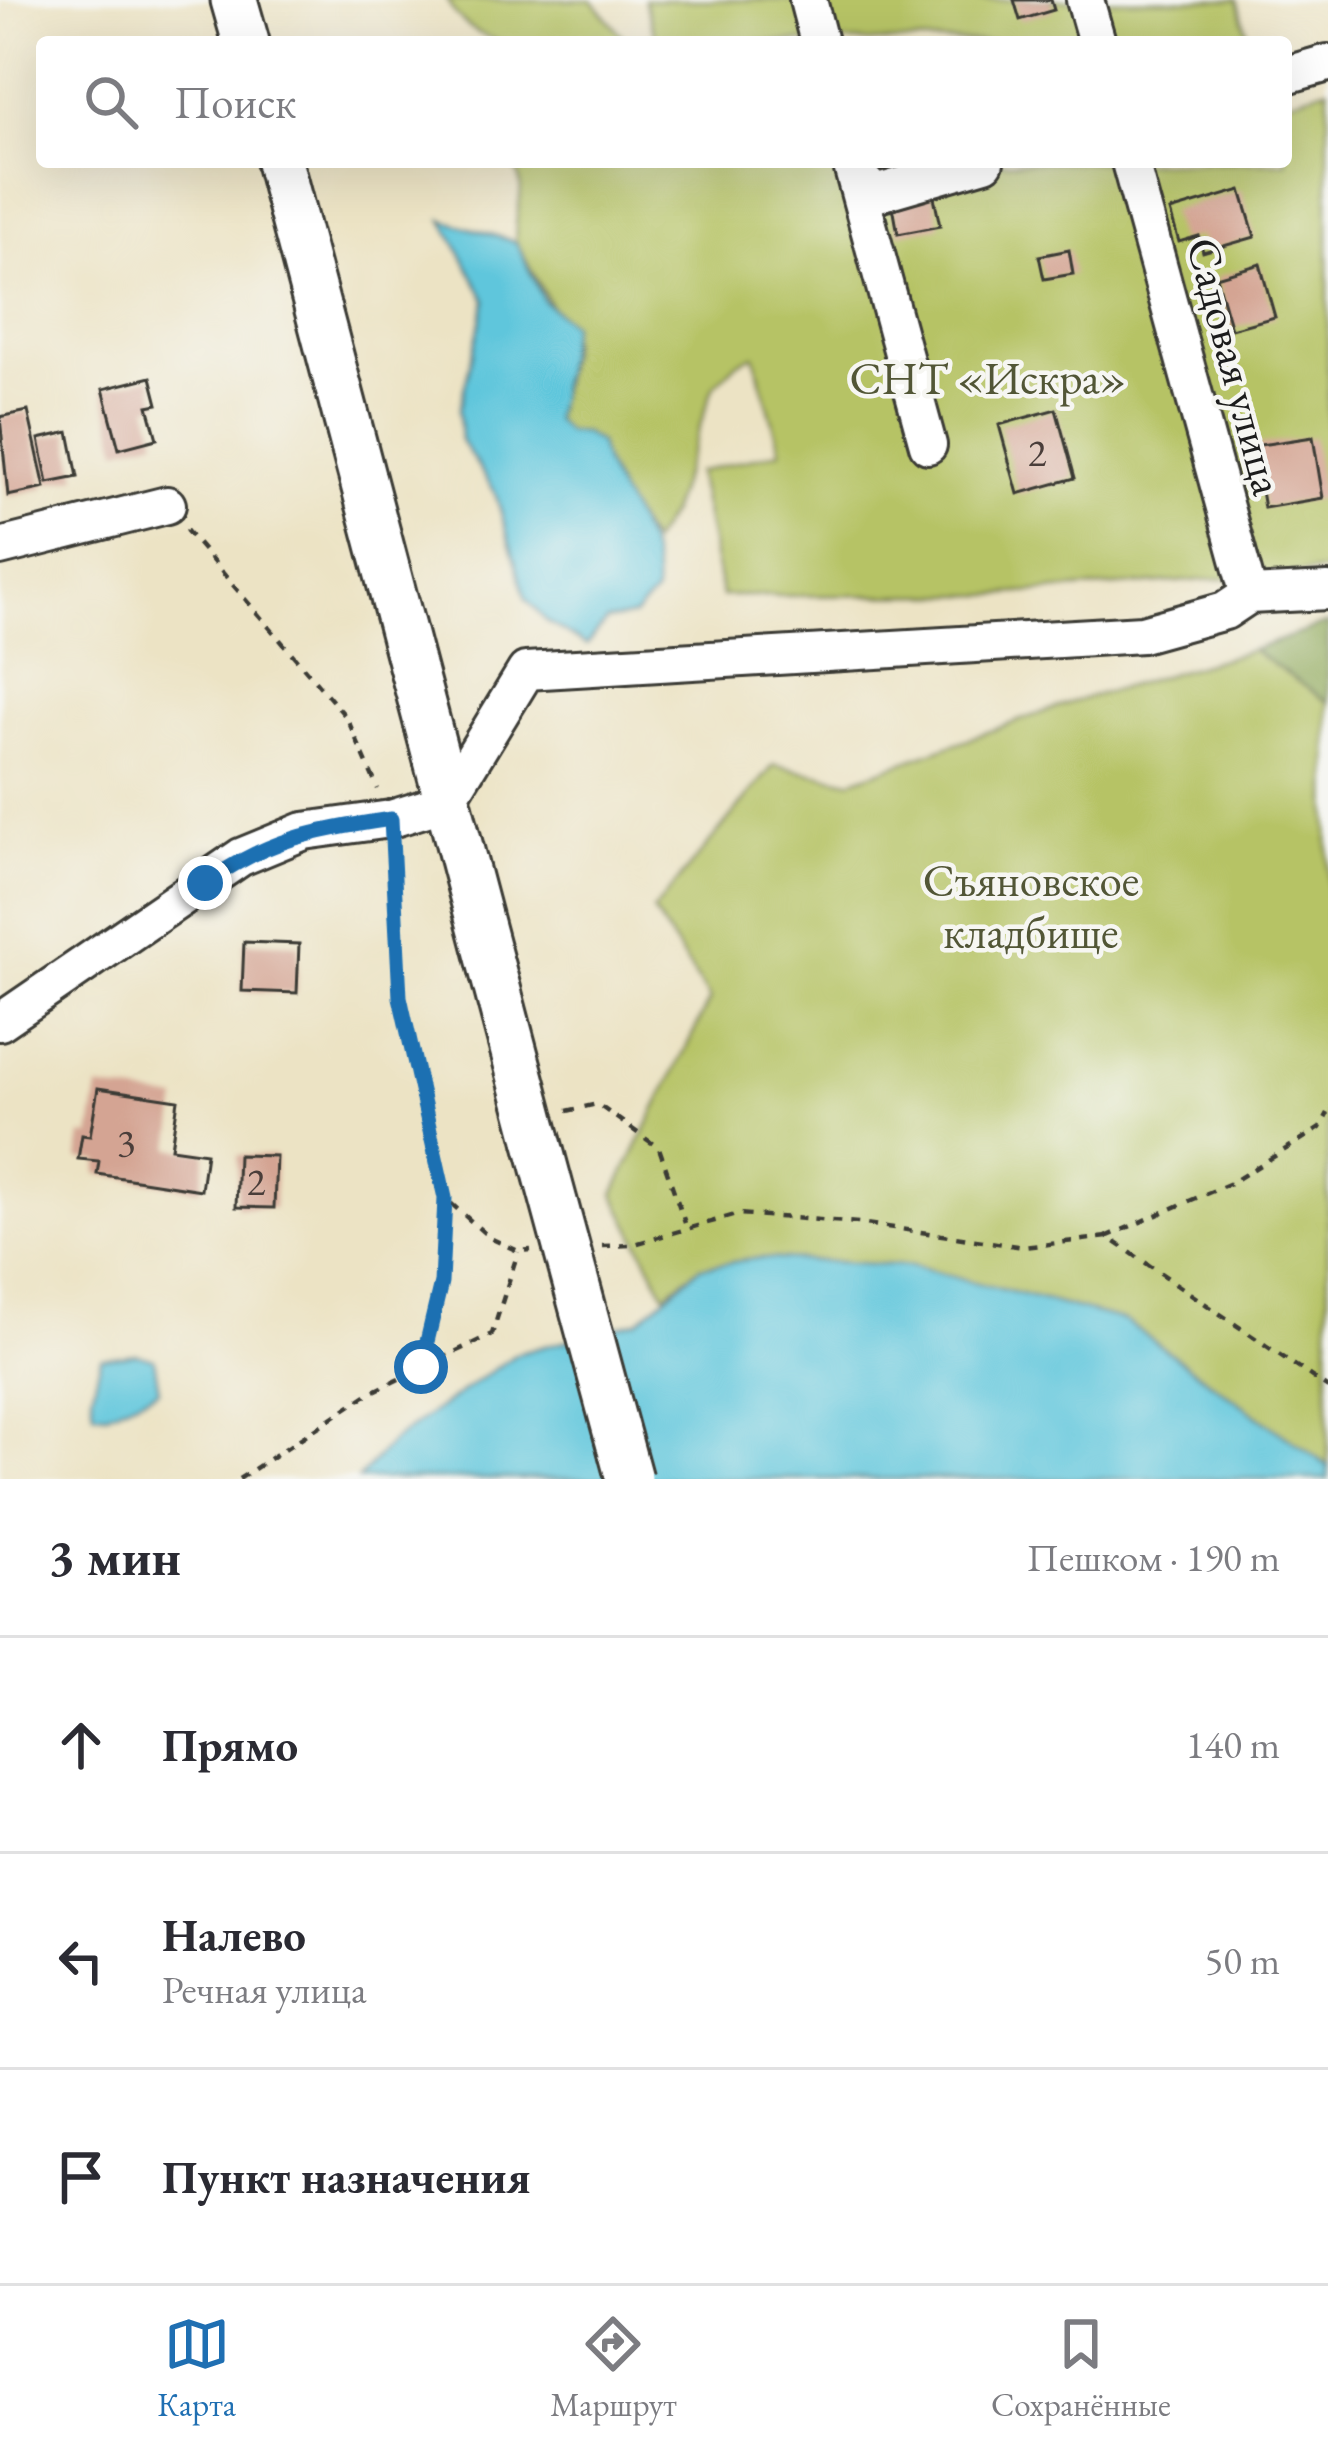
<!DOCTYPE html>
<html lang="ru">
<head>
<meta charset="utf-8">
<style>
	body { margin:0; font-family:"EB Garamond",serif; background:#f7f7f7; color:#2b2b33 }
	.stop { position:absolute; width:36px; height:36px; margin:-27px; border:9px solid #1f6fb2; border-radius:50%; background:#fff }
	.stop.end { background:#1f6fb2; border-color:#fff; box-shadow:0 3px 12px #0008 }
	.list { margin:0; padding:0; list-style:none }
	h2 { display:flex; justify-content:space-between; align-items:center; height:156px; margin:0; padding:0 48px; font-size:51px }
	h2 small { font-size:39px; font-weight:400; color:#7c7c81 }
	.list li { display:grid; grid-template-columns:78px 1fr auto; gap:36px; align-items:center; box-sizing:border-box; height:216px; padding:0 48px; border-top:3px solid #e1e1e2 }
	.list b { display:block; font-size:45px; white-space:nowrap }
	.list p { margin:0; font-size:39px; white-space:nowrap; color:#7c7c81 }
	.list em { font-size:39px; font-style:normal; color:#7c7c81 }
	.icon { flex:none; width:66px; height:66px; fill:none; stroke:currentColor; stroke-width:2; stroke-linecap:round; stroke-linejoin:round }
	.map { position:relative; flex:none; width:1328px; height:1479px; overflow:hidden }
	.search { position:absolute; background:#fff; box-shadow:0 12px 48px #0002; left:36px; right:36px; top:36px; height:132px; display:flex; align-items:center; gap:30px; box-sizing:border-box; padding:0 42px; border-radius:12px; color:#7c7c81; font-size:45px }
	.sheet { height:804px; background:#fff }
	nav { display:flex; justify-content:space-around; align-items:center; box-sizing:border-box; height:168px; border-top:3px solid #e1e1e2; background:#fff; font-size:33px; color:#7c7c81 }
	nav a { display:grid; justify-items:center; gap:6px }
	nav .on { color:#1f6fb2 }
	.map>svg:first-child { display:block }
	.green { fill:#b6c365; stroke:#697040; stroke-width:3 }
	.forest { fill:#90a95a; stroke:#56623b; stroke-width:3 }
	.water { fill:#5fc6dc; stroke:#3e717c; stroke-width:3 }
	.building { fill:#d4a493 }
	.lines { fill:none; stroke-linecap:round; stroke-linejoin:round }
	.minor-casing { stroke:#3b3a35; stroke-width:42 }
	.major-casing { stroke:#3b3a35; stroke-width:51 }
	.path { stroke:#3b3a35; stroke-width:4.5; stroke-dasharray:9 9; stroke-linecap:butt }
	.minor { stroke:#fff; stroke-width:36 }
	.major { stroke:#fff; stroke-width:45 }
	.major-bridge-casing { stroke:#3b3a35; stroke-width:51; stroke-linecap:butt }
	.major-bridge { stroke:#fff; stroke-width:45 }
	.route { stroke:#1f6fb2; stroke-width:15 }
	.labels { text-anchor:middle; dominant-baseline:central; stroke-width:9; stroke-linejoin:round; paint-order:stroke }
	.number-label { font-size:39px; fill:#4a3e3a }
	.street-label { font-size:45px; fill:#1c1c1c; stroke:#f6f6f2 }
	.park-label { font-size:45px; fill:#525636; stroke:#f6f6f2 }
</style>
</head>
<body>
<div class="map">
<svg width="1328" height="1479" viewBox="0 0 1328 1479">
	<rect width="100%" height="100%" fill="#f6f6f2"/>
	<filter id="ink" filterUnits="userSpaceOnUse"><feTurbulence type="fractalNoise" baseFrequency=".00833" numOctaves="2"/><feDisplacementMap in="SourceGraphic" scale="24" xChannelSelector="R" yChannelSelector="G"/><feConvolveMatrix kernelMatrix="1 2 1 2 8 2 1 2 1" color-interpolation-filters="sRGB"/></filter>
	<filter id="wash" filterUnits="userSpaceOnUse"><feTurbulence type="fractalNoise" baseFrequency=".004" numOctaves="4" result="noise"/><feDisplacementMap in="SourceGraphic" scale="48" xChannelSelector="R" yChannelSelector="G"/><feGaussianBlur stdDeviation="2.7" result="paint"/><feColorMatrix in="noise" values="0 0 0 0 0 0 0 0 0 0 0 0 0 0 0 0 0 1.4 0 .05"/><feComposite in="paint" operator="in"/></filter>
	<g filter="url(#wash)">
		<rect width="100%" height="100%" fill="#ece3c4"/>
		<g class="green">
			<path d="M447,0H592L624,38L635,42C576,42 476,65 447,0Z"/>
			<polygon points="644,0 1237,0 1250,42 657,42"/>
			<path d="M1328,88V571L993,595L722,596L697,472L781,451L754,355L738,362L713,387L670,514L651,543L605,473L599,443L584,433L566,432L554,419L570,341L516,242C512,210 531,192 512,162H1286V101Z"/>
			<polygon points="1252,650 1328,702 1328,1466 1125,1321 911,1266 760,1258 700,1267 665,1294 614,1194 710,999 653,911 774,765 850,781 1069,703"/>
		</g>
		<polygon class="forest" points="1328,623 1328,702 1252,650"/>
		<g class="water">
			<path d="M443,220L516,242L544,301L571,324L554,419L566,432L584,433L599,443C610,498 661,533 655,594L634,616L606,621L587,645L547,622L526,599L495,492L461,441L459,410L486,300Z"/>
			<polygon points="760,1258 911,1266 1125,1321 1328,1466 1328,1479 358,1479 392,1441 516,1354 638,1321 700,1267"/>
			<polygon points="137,1354 154,1359 159,1390 107,1413 94,1412 92,1395 101,1358"/>
		</g>
		<g id="blocks">
			<g class="building">
				<polygon points="1014,0 1051,0 1054,10 1020,20"/>
				<polygon points="1241,190 1255,237 1203,252 1199,236 1179,242 1170,211"/>
				<polygon points="933,192 940,226 898,234 892,201"/>
				<polygon points="1069,250 1073,274 1044,279 1039,256"/>
				<polygon points="1260,264 1275,317 1231,329 1216,277"/>
				<polygon points="151,377 158,404 148,406 157,439 119,449 103,389"/>
				<polygon points="1056,409 1075,478 1018,494 999,425"/>
				<polygon points="28,411 45,488 8,496 0,417"/>
				<polygon points="69,432 78,477 48,483 39,439"/>
				<polygon points="1313,437 1323,498 1264,508 1253,446"/>
				<polygon points="244,942 299,944 297,993 242,991"/>
				<polygon points="98,1088 178,1100 171,1148 206,1153 201,1190 97,1174 99,1161 78,1159 82,1135 90,1136"/>
				<polygon points="238,1155 276,1156 274,1208 236,1207"/>
			</g>
		</g>
	</g>
	<g filter="url(#ink)">
		<use href="#blocks" fill-opacity="0" stroke="#3b3a35" stroke-width="3"/>
		<g class="lines">
			<g class="minor-casing">
				<g id="minor">
					<polyline points="808,0 819,42"/>
					<polyline points="1085,0 1097,42"/>
					<polyline points="1286,75 1328,63"/>
					<polyline points="851,162 928,445"/>
					<polyline points="1130,162 1249,595"/>
					<polyline points="854,172 875,194 985,162"/>
					<polyline points="0,547 167,505"/>
					<polyline points="0,1022 241,857 304,831 391,819 446,802 526,671 1142,634 1225,611 1249,595 1328,591"/>
				</g>
			</g>
			<g class="major-casing">
				<g id="major">
					<polyline points="234,0 246,42"/>
					<polyline points="279,162 537,1139"/>
				</g>
			</g>
			<g class="path">
				<polyline points="186,530 347,718 378,789"/>
				<polyline points="393,851 401,997 445,1198 490,1238 518,1251 531,1250"/>
				<polyline points="567,1111 597,1104 659,1148 685,1223"/>
				<polyline points="1106,1237 1231,1183 1320,1128 1328,1113"/>
				<polyline points="602,1246 631,1245 739,1214 859,1223 1024,1247 1108,1237 1328,1388"/>
				<polyline points="421,1367 441,1283 445,1201"/>
				<polyline points="239,1479 368,1394 492,1334 518,1252"/>
			</g>
			<use href="#minor" class="minor"/>
			<use href="#major" class="major"/>
			<g class="major-bridge-casing">
				<polyline id="major-bridge" points="537,1139 629,1479"/>
			</g>
			<use href="#major-bridge" class="major-bridge"/>
		</g>
	</g>
	<g class="lines" filter="url(#ink)">
		<path class="route" d="M205,883C268,839 316,830 391,819L400,997L445,1198L441,1283L421,1367"/>
	</g>
	<g class="labels">
		<g class="number-label">
			<text x="1037" y="452">2</text>
			<text x="126" y="1142">3</text>
			<text x="256" y="1181">2</text>
		</g>
		<g class="street-label">
			<text transform="translate(1236 366) rotate(75)">Садовая улица</text>
		</g>
		<g class="park-label">
			<text x="988" y="378">СНТ «Искра»</text>
			<text x="1031" y="880">Съяновское<tspan x="1031" dy="52">кладбище</tspan></text>
		</g>
	</g>
</svg>
<div class="stop" style="left:421px;top:1367px"></div>
<div class="stop end" style="left:205px;top:883px"></div>
<div class="search"><svg class="icon" aria-label="search" viewBox="0 0 24 24"><circle cx="10" cy="10" r="6"/><path d="M15 15l6 6"/></svg>Поиск</div>
</div>
<section class="sheet">
<h2>3 мин<small>Пешком · 190 m</small></h2>
<ul class="list">
<li><svg class="icon" aria-label="ahead" viewBox="0 0 24 24"><path d="M12 20V5M6 11l6-6 6 6"/></svg><div><b>Прямо</b></div><em>140 m</em></li>
<li><svg class="icon" aria-label="left" viewBox="0 0 24 24"><path d="M17 20v-9H6M10 6l-5 5 5 5"/></svg><div><b>Налево</b><p>Речная улица</p></div><em>50 m</em></li>
<li><svg class="icon" aria-label="arrive" viewBox="0 0 24 24"><path d="M6 21V4h12l-3 4 3 4H6"/></svg><div><b>Пункт назначения</b></div></li>
</ul>
</section>
<nav>
<a class="on"><svg class="icon" aria-label="map" viewBox="0 0 24 24"><path d="M3 6l6-2 6 2 6-2v14l-6 2-6-2-6 2zM9 4v14M15 6v14"/></svg>Карта</a>
<a><svg class="icon" aria-label="directions" viewBox="0 0 24 24"><path d="M12 3l9 9-9 9-9-9zM9 14v-3h6M13 9l2 2-2 2"/></svg>Маршрут</a>
<a><svg class="icon" aria-label="saved" viewBox="0 0 24 24"><path d="M7 4h10v16l-5-4-5 4z"/></svg>Сохранённые</a>
</nav>
</body>
</html>
